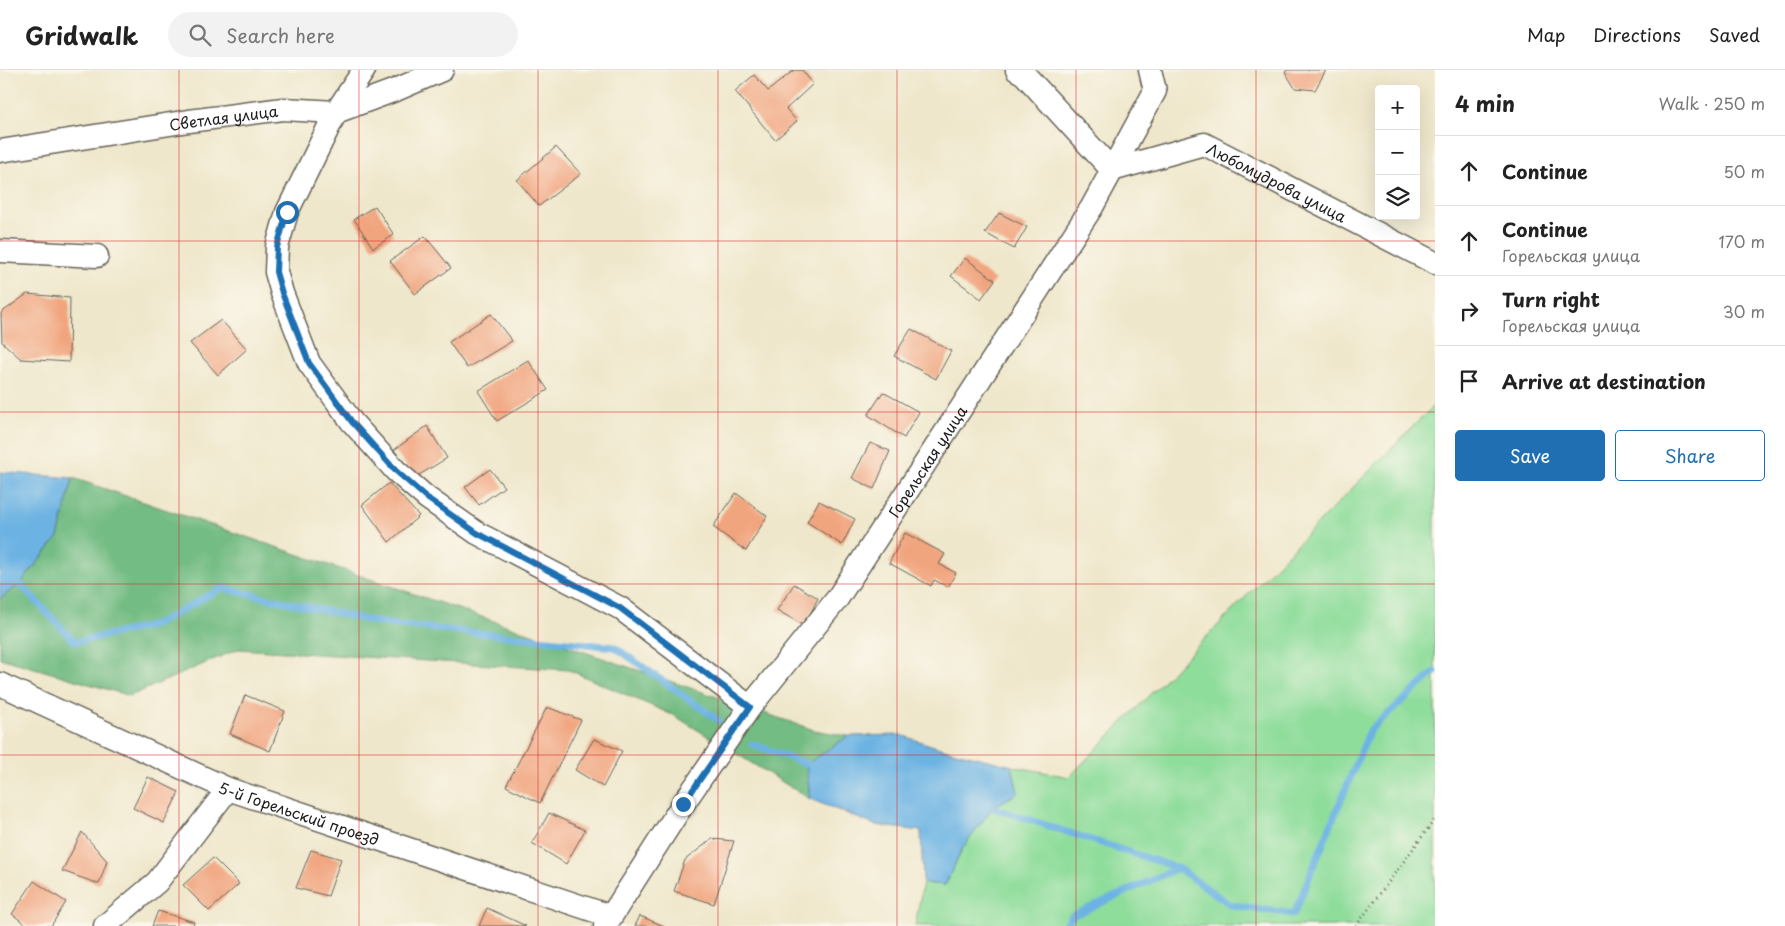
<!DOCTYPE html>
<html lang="en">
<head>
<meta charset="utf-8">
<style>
	body { margin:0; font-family:"Playpen Sans",sans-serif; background:#f2f2f2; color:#222 }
	.controls { position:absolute; right:15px; top:15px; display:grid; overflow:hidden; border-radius:5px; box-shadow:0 5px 20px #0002 }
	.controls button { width:45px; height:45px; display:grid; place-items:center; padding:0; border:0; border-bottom:1px solid #e0e0e0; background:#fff; color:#222; font:25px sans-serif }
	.stop { position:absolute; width:15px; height:15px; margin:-11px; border:4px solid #1f6fb2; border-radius:50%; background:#fff }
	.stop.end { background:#1f6fb2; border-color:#fff; box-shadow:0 1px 5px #0008 }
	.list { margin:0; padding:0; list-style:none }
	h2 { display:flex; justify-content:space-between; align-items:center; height:65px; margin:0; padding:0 20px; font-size:21px }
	h2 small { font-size:16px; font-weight:400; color:#767676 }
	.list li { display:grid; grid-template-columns:32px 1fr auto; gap:15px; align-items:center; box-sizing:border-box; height:70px; padding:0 20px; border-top:1px solid #e0e0e0 }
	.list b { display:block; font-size:19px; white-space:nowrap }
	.list p { margin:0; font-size:16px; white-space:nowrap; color:#767676 }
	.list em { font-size:16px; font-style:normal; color:#767676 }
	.actions { display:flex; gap:10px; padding:15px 20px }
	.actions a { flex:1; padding:11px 0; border:1px solid #1f6fb2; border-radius:5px; text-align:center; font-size:18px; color:#1f6fb2 }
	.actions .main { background:#1f6fb2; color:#fff }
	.icon { flex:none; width:28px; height:28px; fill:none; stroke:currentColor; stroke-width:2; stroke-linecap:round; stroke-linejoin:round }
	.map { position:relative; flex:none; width:1435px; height:856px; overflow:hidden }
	header { display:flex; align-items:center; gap:30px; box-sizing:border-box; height:70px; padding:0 25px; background:#fff; border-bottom:1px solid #e0e0e0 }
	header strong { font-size:24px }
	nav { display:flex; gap:28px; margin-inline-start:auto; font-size:18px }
	.search { width:350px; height:45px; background:#f2f2f2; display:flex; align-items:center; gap:12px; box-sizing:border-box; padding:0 18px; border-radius:28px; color:#767676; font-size:19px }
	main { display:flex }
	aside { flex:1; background:#fff }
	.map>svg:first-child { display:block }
	.green { fill:#8fdd9b; stroke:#567c5c }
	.forest { fill:#73bc83; stroke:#486c50 }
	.water { fill:#6cb3e3; stroke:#446880 }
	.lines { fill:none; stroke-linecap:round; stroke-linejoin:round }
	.stream { stroke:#6cb3e3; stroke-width:7 }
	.building { fill:#f1a57f }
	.minor-casing { stroke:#666359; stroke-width:25 }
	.path { stroke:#666359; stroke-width:3; stroke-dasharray:1 4; stroke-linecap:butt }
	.minor { stroke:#fff; stroke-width:22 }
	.route { stroke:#1f6fb2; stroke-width:6 }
	.grid { fill:none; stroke:#d62828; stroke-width:1; stroke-opacity:0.55 }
	.labels { text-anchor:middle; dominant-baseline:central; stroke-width:4; stroke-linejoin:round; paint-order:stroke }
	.street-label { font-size:15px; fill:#1c1c1c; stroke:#fbf7ec }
</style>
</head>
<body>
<header>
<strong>Gridwalk</strong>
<div class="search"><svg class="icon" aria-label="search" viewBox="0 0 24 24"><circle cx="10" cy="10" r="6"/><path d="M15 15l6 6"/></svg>Search here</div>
<nav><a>Map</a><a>Directions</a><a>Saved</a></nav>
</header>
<main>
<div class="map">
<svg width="1435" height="856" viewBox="0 0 1435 856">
	<rect width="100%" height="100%" fill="#fbf7ec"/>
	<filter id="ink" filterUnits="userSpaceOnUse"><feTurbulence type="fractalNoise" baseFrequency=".02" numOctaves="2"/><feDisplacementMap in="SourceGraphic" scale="10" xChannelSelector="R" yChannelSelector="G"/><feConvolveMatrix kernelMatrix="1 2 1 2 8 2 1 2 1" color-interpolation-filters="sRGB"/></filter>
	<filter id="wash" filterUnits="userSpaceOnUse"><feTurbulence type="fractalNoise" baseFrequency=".0096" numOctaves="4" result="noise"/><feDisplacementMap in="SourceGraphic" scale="20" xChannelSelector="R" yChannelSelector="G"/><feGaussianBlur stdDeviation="1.12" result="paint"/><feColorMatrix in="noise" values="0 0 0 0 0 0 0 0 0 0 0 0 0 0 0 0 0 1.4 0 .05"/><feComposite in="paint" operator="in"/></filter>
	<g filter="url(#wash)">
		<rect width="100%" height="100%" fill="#efe7cb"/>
		<polygon class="green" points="1435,334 1435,856 915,856 923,813 945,815 963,778 993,736 1018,723 1012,696 1069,707"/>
		<polygon class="forest" points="73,408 814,660 848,666 807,695 810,729 675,646 569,600 238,579 130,626 0,588 0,529 20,514 58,467"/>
		<g class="water">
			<polygon points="0,402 73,408 58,467 20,514 0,529"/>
			<polygon points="901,665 940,678 1012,696 1018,723 993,737 963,778 945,815 923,813 921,761 875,755 810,729 806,695 848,666"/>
		</g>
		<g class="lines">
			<g class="stream">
				<polyline points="0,508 20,514 75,572 155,555 222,518 381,553 615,577 718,650"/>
				<polyline points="752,674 815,697"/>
				<polyline points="984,735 1178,798"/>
				<polyline points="1065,856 1072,846 1178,798 1231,835 1294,844 1370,660 1435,602"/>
			</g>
		</g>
		<g id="blocks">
			<g class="building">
				<polygon points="794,0 802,0 813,14 786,39 797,51 775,70 735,21 754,5 768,21"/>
				<polygon points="1287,0 1326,0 1315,20 1295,18 1285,2"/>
				<polygon points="556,77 581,104 539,136 517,110"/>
				<polygon points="375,136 394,165 373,178 354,149"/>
				<polygon points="999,143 1027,157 1014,179 985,163"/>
				<polygon points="425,166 451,198 415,224 390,191"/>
				<polygon points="965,188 995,210 981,229 951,206"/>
				<polygon points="27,224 70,228 69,292 21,289 2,272 1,243"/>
				<polygon points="491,244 512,271 467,298 449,272"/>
				<polygon points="221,250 247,279 218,305 190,273"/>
				<polygon points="911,259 951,281 936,309 894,286"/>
				<polygon points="528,290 548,320 497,351 478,321"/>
				<polygon points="883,322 919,342 904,368 868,345"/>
				<polygon points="427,356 447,388 416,407 394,380"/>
				<polygon points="870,373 890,381 874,419 852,408"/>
				<polygon points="490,399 504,417 479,435 465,417"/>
				<polygon points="389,413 419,446 389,472 362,435"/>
				<polygon points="736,423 767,446 746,481 713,457"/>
				<polygon points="819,431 855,449 842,475 807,452"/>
				<polygon points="905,463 945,484 939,494 956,503 948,517 934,510 931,516 889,493"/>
				<polygon points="794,514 818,528 804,556 777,540"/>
				<polygon points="245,625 285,641 270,681 230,664"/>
				<polygon points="547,637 581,650 540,733 506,716"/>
				<polygon points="594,669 622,681 603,717 575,700"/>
				<polygon points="148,707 179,722 164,753 133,738"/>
				<polygon points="549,743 585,760 566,794 532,773"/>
				<polygon points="82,762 107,791 99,814 62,801"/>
				<polygon points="712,769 734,771 714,834 674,821 685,790"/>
				<polygon points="311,780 341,789 328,826 296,818"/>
				<polygon points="213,788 239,814 209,841 183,815"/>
				<polygon points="34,811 66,832 51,856 28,856 12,844"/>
				<polygon points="487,838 526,856 479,856"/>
				<polygon points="158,841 194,852 193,856 152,856"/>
				<polygon points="640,846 664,856 635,856"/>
			</g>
		</g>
	</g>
	<g filter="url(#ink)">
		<use href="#blocks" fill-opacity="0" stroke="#666359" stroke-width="1"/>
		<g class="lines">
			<g class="minor-casing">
				<g id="minor">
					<polyline points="364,0 336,42 287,142 277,177 276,202 282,223 309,293 352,352 396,401 427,428 477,463 620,538 750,637"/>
					<path id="s1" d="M1017,0L1024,4L1112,100L1204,74L1435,193"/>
					<path id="s2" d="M0,81L189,51L283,39L336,42L398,19L442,0"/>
					<polyline points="0,181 97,186"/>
					<path id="s3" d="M0,614L228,719L610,846"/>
					<polyline points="105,856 157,812 228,719"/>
					<path id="s4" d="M605,856L683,734L750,637L837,529L1092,137L1155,21L1150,0"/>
				</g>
			</g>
			<polyline class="path" points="1356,856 1435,749"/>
			<use href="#minor" class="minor"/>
		</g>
	</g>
	<g class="lines" filter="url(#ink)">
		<polyline class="route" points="287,142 277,177 276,202 282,223 309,293 352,352 396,401 427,428 477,463 620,538 750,637 683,734"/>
	</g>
	<path class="grid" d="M179,0V856M359,0V856M538,0V856M718,0V856M897,0V856M1076,0V856M1256,0V856M0,171H1435M0,342H1435M0,514H1435M0,685H1435"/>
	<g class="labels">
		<g class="street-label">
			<text stroke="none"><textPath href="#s2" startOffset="226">Светлая улица</textPath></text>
			<text stroke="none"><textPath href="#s1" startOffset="316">Любомудрова улица</textPath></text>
			<text stroke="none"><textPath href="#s4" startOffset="566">Горельская улица</textPath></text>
			<text stroke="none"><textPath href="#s3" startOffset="326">5-й Горельский проезд</textPath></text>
		</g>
	</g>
</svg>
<div class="controls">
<button>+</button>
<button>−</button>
<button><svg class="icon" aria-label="layers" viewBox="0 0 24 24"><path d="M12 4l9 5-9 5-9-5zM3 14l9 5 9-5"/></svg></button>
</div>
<div class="stop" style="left:287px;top:142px"></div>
<div class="stop end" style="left:683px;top:734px"></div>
</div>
<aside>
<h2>4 min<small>Walk · 250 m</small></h2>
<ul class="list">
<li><svg class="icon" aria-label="ahead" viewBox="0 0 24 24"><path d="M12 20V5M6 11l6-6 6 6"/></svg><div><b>Continue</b></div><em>50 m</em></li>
<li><svg class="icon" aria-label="ahead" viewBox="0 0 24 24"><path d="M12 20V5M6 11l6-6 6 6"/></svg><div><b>Continue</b><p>Горельская улица</p></div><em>170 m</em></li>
<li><svg class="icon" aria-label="right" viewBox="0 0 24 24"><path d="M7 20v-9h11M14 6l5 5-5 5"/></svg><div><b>Turn right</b><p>Горельская улица</p></div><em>30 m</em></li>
<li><svg class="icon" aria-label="arrive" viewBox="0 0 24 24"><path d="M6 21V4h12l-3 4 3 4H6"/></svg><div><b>Arrive at destination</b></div></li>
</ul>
<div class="actions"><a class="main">Save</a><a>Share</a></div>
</aside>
</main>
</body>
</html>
